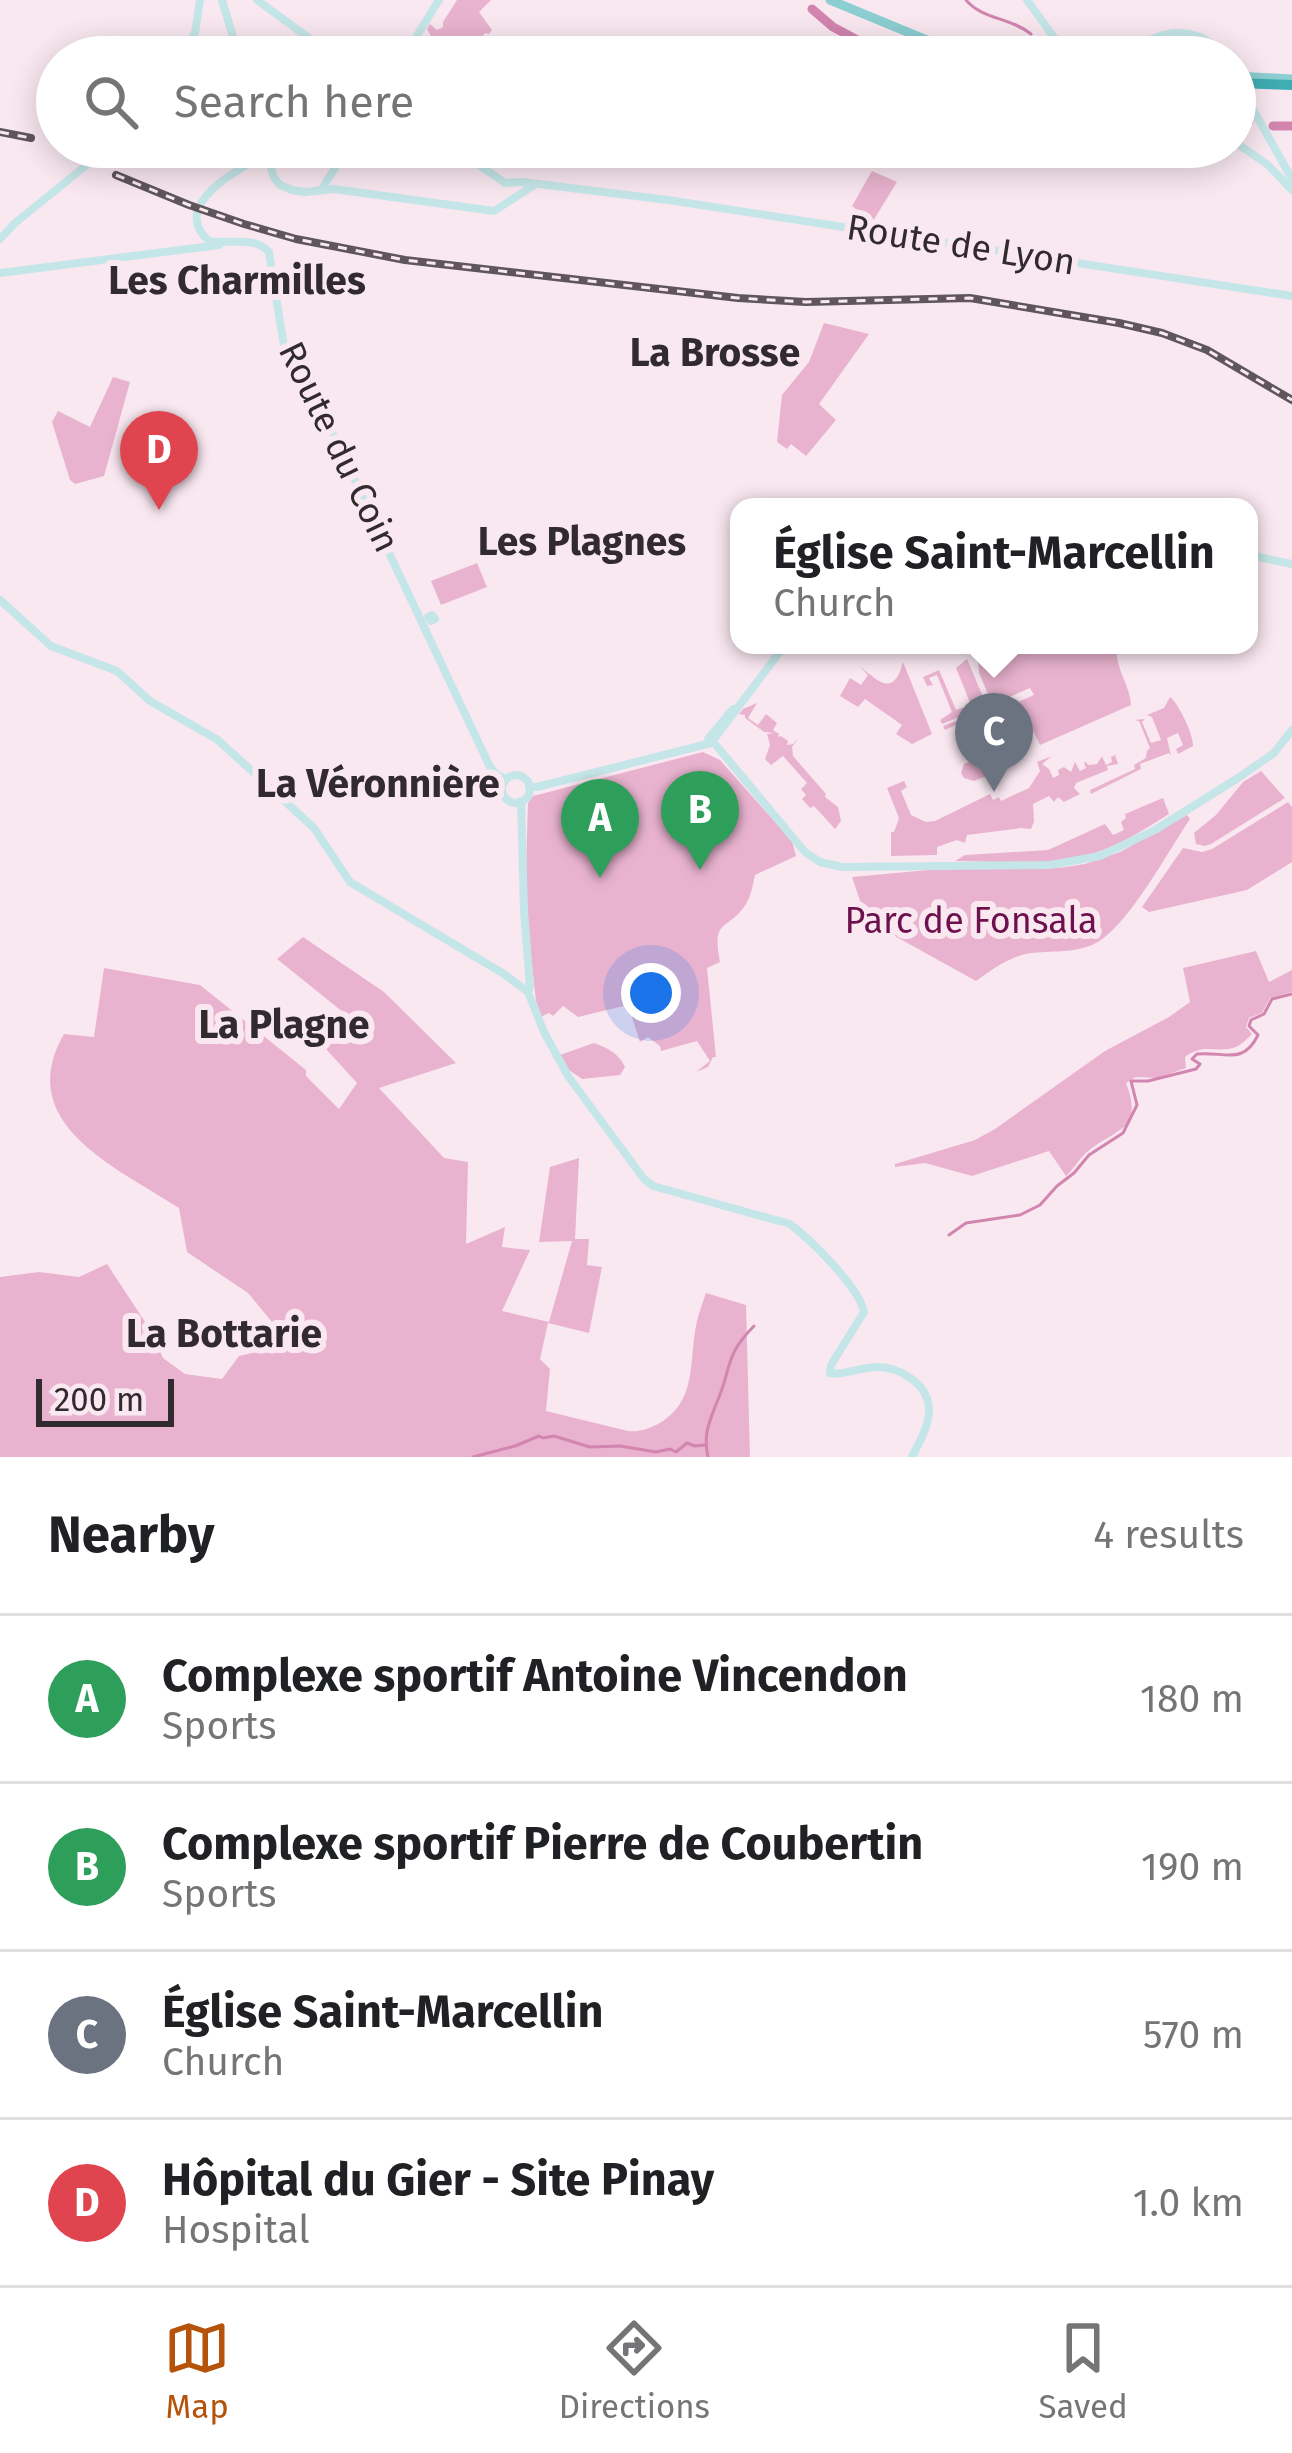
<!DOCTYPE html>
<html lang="en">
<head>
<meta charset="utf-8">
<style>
	body { margin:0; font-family:"Fira Sans",sans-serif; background:#f2f2f2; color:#202124 }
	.scale { position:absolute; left:36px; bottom:30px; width:138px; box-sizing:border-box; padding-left:12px; border:6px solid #312a2e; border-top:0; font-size:33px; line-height:42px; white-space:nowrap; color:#312a2e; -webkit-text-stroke:9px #fae8f1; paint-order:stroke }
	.you { position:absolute; left:651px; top:993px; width:42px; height:42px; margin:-30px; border:9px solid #fff; border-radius:50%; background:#1a73e8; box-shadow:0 0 0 18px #1a73e833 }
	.badge { display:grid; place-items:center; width:78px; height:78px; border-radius:50%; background:#b45309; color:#fff; font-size:39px; font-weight:700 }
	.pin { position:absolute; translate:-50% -99px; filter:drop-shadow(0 3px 6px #0008) }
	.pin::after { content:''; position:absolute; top:63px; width:42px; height:36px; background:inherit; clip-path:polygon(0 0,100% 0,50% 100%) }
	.popup { position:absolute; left:730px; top:498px; width:528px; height:156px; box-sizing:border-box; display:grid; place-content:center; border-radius:24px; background:#fff; filter:drop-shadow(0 3px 9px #0005); font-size:39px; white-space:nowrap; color:#757577 }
	.popup b { font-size:45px; color:#202124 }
	.popup::after { content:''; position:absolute; left:50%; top:100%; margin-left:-24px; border:24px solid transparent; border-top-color:#fff }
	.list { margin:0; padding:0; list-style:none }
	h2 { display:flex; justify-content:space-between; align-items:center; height:156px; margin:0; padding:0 48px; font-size:51px }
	h2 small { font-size:39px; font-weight:400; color:#757577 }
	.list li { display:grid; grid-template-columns:78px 1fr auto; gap:36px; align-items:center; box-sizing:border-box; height:168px; padding:0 48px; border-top:3px solid #e0e0e0 }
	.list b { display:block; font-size:45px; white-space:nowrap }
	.list p { margin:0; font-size:39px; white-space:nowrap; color:#757577 }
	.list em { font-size:39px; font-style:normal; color:#757577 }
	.icon { flex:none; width:66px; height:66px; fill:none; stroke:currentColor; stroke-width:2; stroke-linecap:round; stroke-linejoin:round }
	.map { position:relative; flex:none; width:1292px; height:1457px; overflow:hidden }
	.search { position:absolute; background:#fff; box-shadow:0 6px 30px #0003; left:36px; right:36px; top:36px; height:132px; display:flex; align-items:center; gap:30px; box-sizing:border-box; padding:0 42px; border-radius:66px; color:#757577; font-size:45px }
	.sheet { height:828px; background:#fff }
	nav { display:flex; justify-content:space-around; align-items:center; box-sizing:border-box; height:168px; border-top:3px solid #e0e0e0; background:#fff; font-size:33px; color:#757577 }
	nav a { display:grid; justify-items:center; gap:6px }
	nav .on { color:#b45309 }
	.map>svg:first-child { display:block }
	.green { fill:#e9b3cf }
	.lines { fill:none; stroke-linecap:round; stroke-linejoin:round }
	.stream { stroke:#d185af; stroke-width:3 }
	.river { stroke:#d185af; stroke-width:9 }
	.secondary { stroke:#c5e6e8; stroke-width:8 }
	.primary { stroke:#8cced1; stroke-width:9 }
	.highway { stroke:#3fadb3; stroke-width:10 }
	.rail-casing { stroke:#5f565b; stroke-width:8 }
	.rail { stroke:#fae8f1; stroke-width:3; stroke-dasharray:9; stroke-linecap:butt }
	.labels { text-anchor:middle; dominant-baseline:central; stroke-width:12; stroke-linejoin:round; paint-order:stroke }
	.street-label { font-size:36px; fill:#312a2e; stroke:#fae8f1 }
	.park-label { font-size:36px; fill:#6c114d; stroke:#fae8f1 }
	.neighbourhood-label { font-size:39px; font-weight:bold; fill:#312a2e; stroke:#fae8f1 }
</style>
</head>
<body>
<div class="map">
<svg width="1292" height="1457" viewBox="0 0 1292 1457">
	<rect width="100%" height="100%" fill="#fae8f1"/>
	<g class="green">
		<polygon points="457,0 491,0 479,12 492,30 489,34 485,33 468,57 426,57 432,38 427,29 430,24 437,30 443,27 443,22"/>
		<polygon points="872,171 897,182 870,226 854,224 860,212 852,206"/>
		<polygon points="824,323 869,334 819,404 836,420 806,456 791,444 787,449 777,442 782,395 809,362"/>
		<polygon points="113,377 130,382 104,476 75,484 70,480 52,422 58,411 90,427"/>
		<polygon points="477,563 487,587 441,605 431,581"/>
		<path d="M1015,645H1060L1063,648H1071L1069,645H1116C1116,671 1130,685 1131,705L1040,745L1032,728L1007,736L995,712L1034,695L1030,688L1007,698L1008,702L995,710L979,673L978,660L981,658L979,653L990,651L989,660L986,661L997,670L1006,666L1007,658H1012Z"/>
		<polygon points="967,659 989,711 984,715 990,714 999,735 995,736 990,726 971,735 960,723 945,730 943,726 977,713 969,713 942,724 940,720 952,712 937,675 929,678 933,685 927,686 923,677 939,670 956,710 971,705 956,668"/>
		<path d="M903,662L932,734L912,744L896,734L902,725L865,699L858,707L840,696L850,678L861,685L868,675L859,666C877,679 893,700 903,662Z"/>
		<path d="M1170,697C1177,701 1194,735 1193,746L1178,754L1176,749L1183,745L1178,733L1167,738L1171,756L1169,753L1140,764L1141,769L1091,794L1090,790L1135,769L1134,765L1146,758L1147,751L1150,748L1139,721L1134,720L1145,719L1142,722L1151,743L1161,740L1152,717L1147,715L1164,708Z"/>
		<polygon points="757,703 748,718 758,725 766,714 777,723 773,730 779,734 778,737 781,736 788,741 787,745 793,744 799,737 792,747 793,756 826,794 825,797 838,807 841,821 835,829 814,806 810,808 802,799 806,795 801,789 807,783 783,756 771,765 765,759 770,745 767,734 774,733 764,732 745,718 745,715 739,714 743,709"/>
		<polygon points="995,750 1002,750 1009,756 1009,764 1005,768 974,781 964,778 961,773 964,764"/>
		<path d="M703,752L720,760L792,841L796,856L755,875C753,884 751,896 746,904C728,932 711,917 720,962L707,968L716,1057H713L708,1067L696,1072L710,1061L697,1041L661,1051L660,1046L648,1037L640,1042L628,1005L578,1017L563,1006L553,1016L549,1013L541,1017L536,1001L525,902L528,803L533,796Z"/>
		<polygon points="1115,755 1118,764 1107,766 1108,770 1076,783 1074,788 1080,794 1064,802 1058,797 1054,802 1049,796 1033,804 1034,822 1031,829 1021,828 967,835 965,843 957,840 937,847 937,855 891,856 891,832 894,832 899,818 887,788 904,781 907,787 901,791 911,815 926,822 935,821 990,794 993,800 999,797 1001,801 1029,788 1040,771 1037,762 1052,756 1042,764 1049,769 1053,778 1059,775 1058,770 1064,767 1071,772 1075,762 1080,771 1086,768 1084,763 1086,762 1088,765 1097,764 1102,756 1106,765 1112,762 1111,757"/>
		<polygon points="1261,771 1285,798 1211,844 1205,846 1196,844 1194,833 1216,815 1243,782"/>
		<path d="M1163,798L1169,814C1145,829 1122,844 1095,853C1052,868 999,861 955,861L965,855L1048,850L1105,824L1113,835L1124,830L1121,822L1126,818L1125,814Z"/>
		<polygon points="1288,802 1292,807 1292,862 1247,890 1149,912 1142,907 1183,848 1202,852 1212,849"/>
		<path d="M1187,815L1190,819C1168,851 1126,931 1092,945C1071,954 1047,950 1026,954C1008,958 991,970 976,981L893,935L872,936L852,877L939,869L1059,868L1085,864L1120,852Z"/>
		<path d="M303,937L384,992L456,1063L379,1088L444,1158L468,1162L466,1244L505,1227L502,1247L530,1250L502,1311L549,1322L572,1241L539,1242L550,1167L579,1158L575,1239H589L587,1265L602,1267L589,1333L548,1323L540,1359L550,1369L546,1411L628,1431C639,1432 645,1430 656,1425C699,1403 688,1360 697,1321C699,1312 703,1302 706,1293L746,1305L750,1457H0V1277L39,1272L79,1277L107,1264L151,1331L163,1358L185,1374L222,1379L239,1356L290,1344L248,1293L187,1252L179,1208C118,1168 12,1124 64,1034L94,1037L104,968L200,985L306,1070V1076L339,1109L357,1083L326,1049L349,1017L277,959Z"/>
		<path d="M1256,951L1269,982L1292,970V992L1270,998L1262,1013L1249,1018L1246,1027L1252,1034C1249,1037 1240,1046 1236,1047C1216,1054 1205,1042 1185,1057L1186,1068L1158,1078L1136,1077L1126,1083C1145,1132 1113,1129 1086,1153C1079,1159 1074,1169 1066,1176L1049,1151L972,1176L925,1163L895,1167V1164L975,1140L995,1129L1105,1051L1169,1017L1190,1002L1183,968Z"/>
		<path d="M594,1043C608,1048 619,1054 625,1067L620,1075L582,1079L569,1070L560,1055Z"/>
	</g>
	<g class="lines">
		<g class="stream">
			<path d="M966,0C983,20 1010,17 1031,34"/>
			<path d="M949,1235L966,1223L1020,1215L1040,1205L1057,1186L1074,1173L1089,1155L1123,1133L1137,1105L1131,1081H1148L1196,1069L1200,1064L1192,1059L1197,1054C1224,1051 1243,1066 1258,1035L1249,1026L1251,1020L1264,1014L1272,999L1292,994"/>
			<polyline points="473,1457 515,1446 539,1436 543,1438 554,1436 590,1447 620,1446 656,1452 670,1449 676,1452 687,1443 695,1446 705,1445"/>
			<path d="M708,1457C703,1435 709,1422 717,1402C732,1368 724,1356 754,1326"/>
		</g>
		<g class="river">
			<polyline points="812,9 833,27 889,57"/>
			<polyline points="1235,118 1249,121"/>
			<polyline points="1273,126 1292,126"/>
		</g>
		<g class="secondary">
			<polyline points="222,0 239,57"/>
			<polyline points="257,0 335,57"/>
			<polyline points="1027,0 1058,43 1074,57"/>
			<polyline points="182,57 195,33 200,0"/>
			<polyline points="404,57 439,0"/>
			<path d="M1132,57L1133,50C1164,29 1199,23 1223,57"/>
			<polyline points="1236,79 1292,179"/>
			<polyline points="1235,142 1268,165 1292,190"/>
			<polyline points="265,147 274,178 280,185 292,190 305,192 334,189 494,211 533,186"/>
			<polyline points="453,147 505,183"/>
			<path d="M267,154C239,168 168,206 209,241C230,245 253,235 269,252L284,347L289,360L333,434L490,767L497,775L506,779"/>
			<polyline points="505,183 522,182 668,200 1292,296"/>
			<polyline points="322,189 348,147"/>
			<polyline points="0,239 15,223 109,147"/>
			<polyline points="0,273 219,245"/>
			<polyline points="1249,555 1292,564"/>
			<polyline points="0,600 51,646 117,671 150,701 218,740 314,828 350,882 504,974 528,992"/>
			<polygon points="432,615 435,619 431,621 428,617"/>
			<polyline points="710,738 805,852 820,862 842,867 1050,865 1100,856 1155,830 1238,778 1274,753 1292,730"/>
			<polyline points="708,739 733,709"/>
			<circle cx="516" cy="789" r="14"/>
			<polyline points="529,787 537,787 711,743 785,645"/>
			<path d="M521,801L524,911L530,987L528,992L544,1032L568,1076L644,1179L653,1186L790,1224C811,1240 859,1287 864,1312L831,1365L830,1373C845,1376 860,1367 877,1367C901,1367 930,1385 929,1412C928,1428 919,1443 912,1457"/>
		</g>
		<g class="primary">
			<polyline points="830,0 968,57"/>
			<polyline points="1235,76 1292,79"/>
		</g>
		<polyline class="highway" points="1235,83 1292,85"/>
		<g class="rail-casing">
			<g id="rail">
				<polyline points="0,132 31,138"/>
				<polyline points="116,175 189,205 244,224 296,239 405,260 738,298 806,302 970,298 1119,323 1162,333 1207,350 1292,400"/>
			</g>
		</g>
		<use href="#rail" class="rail"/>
	</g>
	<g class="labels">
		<g class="street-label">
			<text transform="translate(961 245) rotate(9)">Route de Lyon</text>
			<text transform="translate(339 447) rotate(64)">Route du Coin</text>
		</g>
		<g class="park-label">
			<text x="971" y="921">Parc de Fonsala</text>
		</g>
		<g class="neighbourhood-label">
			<text x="237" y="281">Les Charmilles</text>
			<text x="715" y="353">La Brosse</text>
			<text x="582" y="542">Les Plagnes</text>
			<text x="378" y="784">La Véronnière</text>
			<text x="284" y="1025">La Plagne</text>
			<text x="224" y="1334">La Bottarie</text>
		</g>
	</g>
</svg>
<div class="scale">200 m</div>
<div class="you"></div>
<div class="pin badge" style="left:600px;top:878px;background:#2e9e5b">A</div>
<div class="pin badge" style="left:700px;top:870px;background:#2e9e5b">B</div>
<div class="pin badge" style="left:994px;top:792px;background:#6b7280">C</div>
<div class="popup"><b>Église Saint-Marcellin</b>Church</div>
<div class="pin badge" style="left:159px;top:510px;background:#e0444e">D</div>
<div class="search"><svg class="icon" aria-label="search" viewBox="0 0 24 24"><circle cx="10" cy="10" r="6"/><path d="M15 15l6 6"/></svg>Search here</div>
</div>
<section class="sheet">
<h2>Nearby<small>4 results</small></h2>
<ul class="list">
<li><span class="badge" style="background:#2e9e5b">A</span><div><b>Complexe sportif Antoine Vincendon</b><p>Sports</p></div><em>180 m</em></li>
<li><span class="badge" style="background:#2e9e5b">B</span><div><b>Complexe sportif Pierre de Coubertin</b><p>Sports</p></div><em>190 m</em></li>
<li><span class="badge" style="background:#6b7280">C</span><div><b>Église Saint-Marcellin</b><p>Church</p></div><em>570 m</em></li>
<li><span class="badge" style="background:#e0444e">D</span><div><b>Hôpital du Gier - Site Pinay</b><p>Hospital</p></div><em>1.0 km</em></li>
</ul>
</section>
<nav>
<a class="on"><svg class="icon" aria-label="map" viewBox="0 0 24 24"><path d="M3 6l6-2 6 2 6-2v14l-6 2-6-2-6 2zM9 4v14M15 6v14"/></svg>Map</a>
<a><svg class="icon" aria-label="directions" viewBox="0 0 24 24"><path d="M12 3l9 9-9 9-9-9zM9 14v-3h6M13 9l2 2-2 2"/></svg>Directions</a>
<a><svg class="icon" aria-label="saved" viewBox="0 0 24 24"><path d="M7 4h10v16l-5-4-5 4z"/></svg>Saved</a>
</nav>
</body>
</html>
